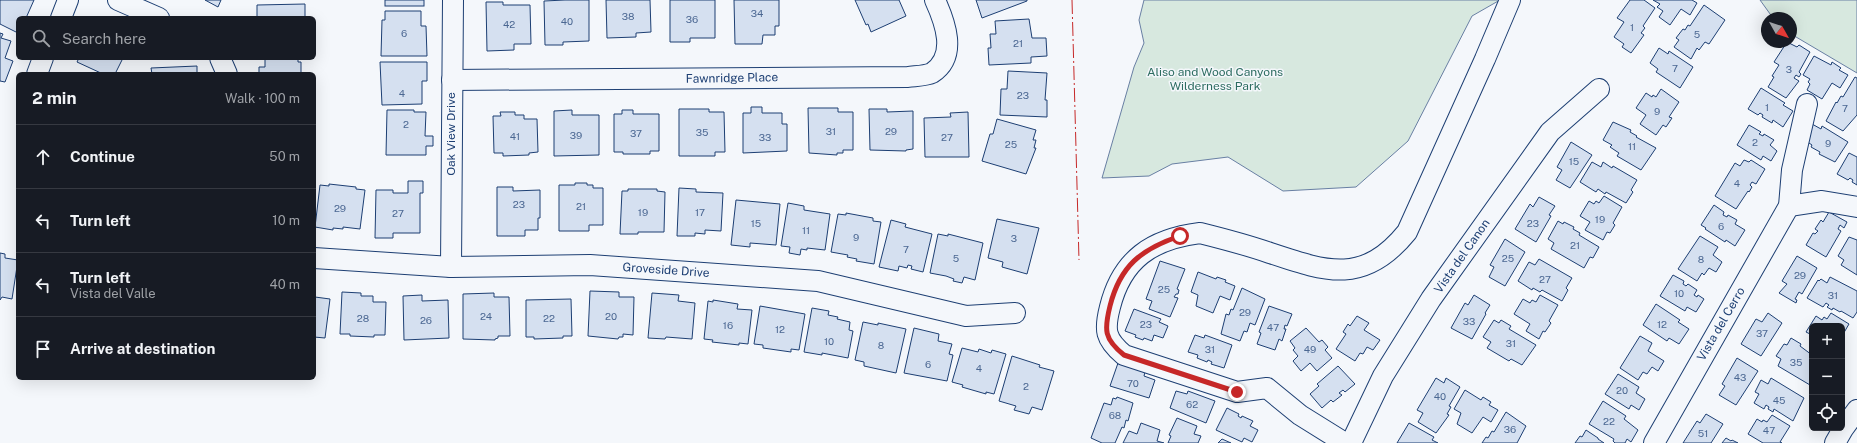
<!DOCTYPE html>
<html lang="en">
<head>
<meta charset="utf-8">
<style>
	body { margin:0; font-family:"Public Sans",sans-serif; background:#242831; color:#f1f3f6 }
	.controls { position:absolute; right:12px; bottom:12px; display:grid; overflow:hidden; border-radius:6px; box-shadow:0 4px 16px #0002 }
	.controls button { width:36px; height:36px; display:grid; place-items:center; padding:0; border:0; border-bottom:1px solid #363941; background:#171b24; color:#f1f3f6; font:20px sans-serif }
	.compass { position:absolute; left:1761px; top:12px; width:36px; height:36px; border-radius:50%; background:#171b24; box-shadow:0 4px 16px #0002; rotate:129deg }
	.stop { position:absolute; width:12px; height:12px; margin:-9px; border:3px solid #c62828; border-radius:50%; background:#fff }
	.stop.end { background:#c62828; border-color:#fff; box-shadow:0 1px 4px #0008 }
	.list { margin:0; padding:0; list-style:none }
	h2 { display:flex; justify-content:space-between; align-items:center; height:52px; margin:0; padding:0 16px; font-size:17px }
	h2 small { font-size:13px; font-weight:400; color:#9ea1a6 }
	.list li { display:grid; grid-template-columns:26px 1fr auto; gap:12px; align-items:center; box-sizing:border-box; height:64px; padding:0 16px; border-top:1px solid #363941 }
	.list b { display:block; font-size:15px; white-space:nowrap }
	.list p { margin:0; font-size:13px; white-space:nowrap; color:#9ea1a6 }
	.list em { font-size:13px; font-style:normal; color:#9ea1a6 }
	.icon { flex:none; width:22px; height:22px; fill:none; stroke:currentColor; stroke-width:2; stroke-linecap:round; stroke-linejoin:round }
	.map { position:relative; flex:none; width:1857px; height:443px; overflow:hidden }
	.search { position:absolute; background:#171b24; box-shadow:0 4px 16px #0002; left:16px; top:16px; width:300px; height:44px; display:flex; align-items:center; gap:10px; box-sizing:border-box; padding:0 14px; border-radius:6px; color:#9ea1a6; font-size:15px }
	.panel { position:absolute; background:#171b24; box-shadow:0 4px 16px #0002; left:16px; top:72px; width:300px; height:308px; border-radius:6px }
	.map>svg:first-child { display:block }
	.green { fill:#d7e8df; stroke:#687fa3 }
	.building { fill:#d5e0f0; stroke:#1d3f73 }
	.lines { fill:none; stroke-linecap:round; stroke-linejoin:round }
	.minor-casing { stroke:#1d3f73; stroke-width:22 }
	.minor { stroke:#f4f7fb; stroke-width:20 }
	.power { stroke:#c62828; stroke-width:1; stroke-dasharray:14 3 2 3; stroke-linecap:butt }
	.route { stroke:#c62828; stroke-width:5 }
	.labels { text-anchor:middle; dominant-baseline:central; stroke-width:3; stroke-linejoin:round; paint-order:stroke }
	.number-label { font-size:10px; fill:#4b6792 }
	.park-label { font-size:12px; fill:#2c6c60; stroke:#f4f7fb }
	.street-label { font-size:12px; fill:#1d3f73; stroke:#f4f7fb }
</style>
</head>
<body>
<div class="map">
<svg width="1857" height="443" viewBox="0 0 1857 443">
	<rect width="100%" height="100%" fill="#f4f7fb"/>
	<g class="green">
		<polygon points="1144,0 1500,0 1472,16 1408,141 1356,187 1283,191 1228,157 1172,164 1149,176 1102,178 1134,67 1144,43 1139,20"/>
		<polygon points="1760,0 1857,0 1857,73 1791,34 1791,18 1773,18"/>
	</g>
	<g class="building">
		<polygon points="0,0 34,0 26,18 18,18 18,33 0,24"/>
		<polygon points="205,0 221,0 218,7"/>
		<rect x="385" y="0" width="39" height="6"/>
		<polygon points="565,0 589,0 589,41 563,42 563,45 545,45 544,1"/>
		<polygon points="606,0 650,0 651,32 636,33 636,37 607,38"/>
		<polygon points="670,0 715,0 715,38 690,38 690,42 670,42"/>
		<polygon points="734,0 779,0 779,26 775,26 775,35 763,35 762,44 735,44"/>
		<polygon points="855,0 899,0 906,16 871,32 868,24 866,25"/>
		<polygon points="976,0 1027,0 1027,1 982,18"/>
		<polygon points="1630,0 1644,0 1655,8 1643,26 1645,28 1641,33 1644,35 1631,53 1622,47 1624,44 1614,37 1624,22 1617,18"/>
		<polygon points="1653,0 1692,0 1697,3 1690,15 1681,9 1670,25 1659,17 1663,11 1657,7 1660,4"/>
		<polygon points="486,2 503,2 503,5 530,5 531,44 514,44 514,50 487,51"/>
		<polygon points="305,4 305,18 257,18 257,5"/>
		<polygon points="1704,5 1725,20 1709,44 1705,42 1699,50 1697,48 1691,59 1674,47 1679,40 1676,38 1683,29 1685,30 1688,25 1690,26"/>
		<polygon points="385,11 421,11 421,26 426,26 427,56 381,56 382,20 385,20"/>
		<polygon points="1029,19 1032,38 1046,38 1047,56 1031,57 1031,63 989,65 988,48 991,48 990,34 996,34 995,21"/>
		<polygon points="0,33 3,34 1,38 11,41 5,58 13,61 5,82 0,81"/>
		<polygon points="1787,42 1797,47 1799,45 1810,52 1799,72 1801,74 1799,77 1796,75 1794,78 1799,81 1786,98 1768,87 1774,77 1772,76 1779,65 1774,62"/>
		<polygon points="1659,48 1668,54 1669,51 1693,67 1680,88 1656,72 1658,69 1650,63"/>
		<polygon points="1814,56 1831,65 1832,62 1841,68 1839,70 1848,75 1840,88 1832,83 1822,99 1807,90 1810,84 1808,82 1810,79 1803,75"/>
		<polygon points="79,58 123,58 115,74 103,74 77,62"/>
		<polygon points="265,58 298,58 298,62 301,62 301,74 259,74 259,67 265,67"/>
		<polygon points="380,62 427,62 427,81 422,81 422,104 382,105"/>
		<polygon points="197,66 197,74 152,74 151,68"/>
		<polygon points="1008,71 1047,73 1045,100 1047,100 1047,117 1000,115 1001,89 1007,89"/>
		<polygon points="1855,77 1857,78 1857,115 1843,131 1826,121 1836,102 1837,103 1841,96 1843,97"/>
		<polygon points="1761,88 1785,103 1783,105 1793,111 1783,127 1773,120 1772,123 1762,117 1763,115 1760,113 1758,115 1748,109"/>
		<polygon points="1661,89 1679,102 1669,117 1672,118 1666,127 1663,125 1656,135 1640,124 1646,115 1636,108 1646,93 1652,97 1653,95 1656,97"/>
		<polygon points="751,107 762,107 762,113 782,113 782,124 787,124 787,151 743,153 743,113 751,113"/>
		<polygon points="808,108 838,108 838,112 853,112 853,150 843,150 843,153 837,153 837,155 809,153"/>
		<polygon points="679,109 709,109 709,112 724,112 725,152 715,152 715,156 679,156"/>
		<polygon points="869,109 887,109 887,112 913,111 913,149 906,150 906,151 870,150"/>
		<polygon points="387,110 414,110 414,112 426,112 425,136 433,136 433,146 426,146 426,155 386,155"/>
		<polygon points="572,110 572,115 599,115 599,155 554,156 554,111"/>
		<polygon points="622,110 633,110 633,114 659,114 659,151 650,151 650,154 623,154 623,152 614,152 614,114 622,114"/>
		<polygon points="500,112 515,112 515,115 524,115 524,119 537,119 538,152 529,153 529,155 503,156 503,153 494,153 493,116 501,116"/>
		<polygon points="968,112 969,157 925,157 924,118 951,117 950,113"/>
		<polygon points="997,119 1036,130 1033,140 1036,140 1034,148 1036,148 1026,174 982,161 990,134 993,134"/>
		<polygon points="1613,122 1631,130 1630,132 1637,136 1636,137 1656,148 1641,170 1617,156 1619,153 1610,147 1612,145 1603,140"/>
		<polygon points="1812,124 1821,129 1822,126 1848,142 1835,162 1819,154 1820,152 1811,147 1812,145 1803,139"/>
		<polygon points="1749,125 1761,132 1759,134 1763,136 1764,134 1774,140 1770,145 1777,151 1771,161 1763,156 1761,160 1737,145"/>
		<polygon points="1571,142 1592,155 1570,188 1556,180 1562,170 1557,167"/>
		<polygon points="1849,153 1857,157 1857,185 1852,182 1853,180 1850,178 1848,180 1837,174"/>
		<polygon points="1744,160 1749,162 1751,160 1765,169 1756,184 1752,182 1750,185 1752,187 1749,192 1748,191 1736,209 1715,196 1735,163 1740,166"/>
		<polygon points="1592,162 1601,167 1603,162 1612,168 1613,166 1637,180 1631,190 1633,192 1626,203 1606,192 1605,194 1598,189 1596,192 1580,182"/>
		<polygon points="408,181 423,181 423,193 420,193 420,233 393,233 393,238 375,238 376,190 393,190 393,193 408,193"/>
		<polygon points="575,183 587,183 587,185 593,185 593,188 603,188 603,225 589,225 589,231 559,231 559,185 575,185"/>
		<polygon points="329,184 356,187 356,189 365,190 360,229 343,227 343,229 333,228 333,230 315,227 320,185 329,186"/>
		<polygon points="497,187 513,187 513,191 540,190 540,218 538,218 538,230 525,230 525,236 497,236"/>
		<polygon points="679,188 696,189 696,192 723,193 721,231 705,230 705,234 695,233 695,236 677,236"/>
		<polygon points="628,189 657,189 657,191 665,192 664,232 638,232 638,234 620,234 622,191 628,191"/>
		<polygon points="1604,196 1622,207 1613,223 1615,225 1610,233 1607,232 1603,240 1585,230 1590,222 1580,216 1589,201 1594,204 1596,201 1599,203"/>
		<polygon points="1539,197 1555,206 1549,215 1551,216 1536,242 1515,229 1530,204 1533,207"/>
		<polygon points="736,200 780,204 776,245 750,243 750,247 731,245"/>
		<polygon points="788,203 804,206 804,210 830,214 825,250 807,248 807,250 801,249 800,255 789,253 790,247 781,246"/>
		<polygon points="1714,205 1724,212 1723,215 1727,217 1728,215 1737,220 1735,224 1745,230 1735,246 1726,240 1725,242 1705,229 1706,228 1701,225"/>
		<polygon points="1829,212 1847,222 1844,228 1840,225 1838,229 1841,231 1826,257 1806,245 1813,233 1815,234 1818,231 1815,229 1821,220 1823,222"/>
		<polygon points="846,213 873,218 873,221 881,222 874,264 856,261 857,259 847,257 848,255 831,252 838,214 846,215"/>
		<polygon points="997,219 1039,228 1027,274 1002,267 1003,262 988,258"/>
		<polygon points="891,220 906,224 905,227 932,234 923,272 911,269 912,266 908,265 907,268 899,266 898,271 879,267"/>
		<polygon points="1558,221 1563,224 1564,222 1574,227 1573,229 1580,233 1579,235 1599,247 1593,258 1590,257 1584,268 1551,249 1554,243 1548,239"/>
		<polygon points="938,234 948,236 948,234 983,243 975,280 964,277 962,283 953,281 954,279 946,276 930,273"/>
		<polygon points="1700,236 1718,247 1713,255 1722,262 1716,272 1709,268 1704,275 1702,273 1697,281 1678,269"/>
		<polygon points="1849,237 1857,240 1857,275 1841,265 1844,260 1838,256"/>
		<polygon points="1505,239 1525,252 1505,286 1489,277 1494,267 1490,265"/>
		<polygon points="0,253 5,254 5,258 18,260 12,299 2,297 0,300"/>
		<polygon points="1797,256 1817,268 1802,294 1799,292 1795,299 1797,300 1796,303 1779,293 1787,284 1782,281"/>
		<polygon points="1539,259 1572,278 1566,288 1568,290 1562,301 1542,290 1540,292 1533,288 1532,290 1518,281 1529,262 1535,265"/>
		<polygon points="1160,261 1185,269 1177,289 1179,290 1178,294 1176,294 1174,297 1178,298 1170,317 1149,309 1152,301 1146,299"/>
		<polygon points="1198,272 1216,279 1217,277 1226,280 1225,282 1235,286 1230,300 1220,296 1213,313 1196,306 1198,295 1191,292"/>
		<polygon points="1673,275 1684,281 1683,284 1686,286 1688,284 1697,290 1694,295 1697,297 1698,295 1704,299 1696,312 1687,307 1685,311 1660,296"/>
		<polygon points="1830,277 1857,291 1857,312 1853,318 1841,311 1840,312 1833,308 1832,310 1827,307 1829,305 1826,303 1823,307 1807,298 1818,280 1819,281 1821,279 1827,283"/>
		<polygon points="1242,288 1265,299 1255,325 1250,323 1247,332 1244,331 1240,341 1221,334 1226,314 1229,315 1231,309 1233,310"/>
		<polygon points="590,291 619,292 619,297 634,297 633,335 623,334 623,337 619,337 618,339 588,336"/>
		<polygon points="342,292 361,293 361,296 373,296 373,302 386,302 385,335 374,335 374,337 350,336 350,334 340,334"/>
		<polygon points="314,293 315,297 330,299 325,338 314,337 314,340"/>
		<polygon points="494,293 494,297 509,297 510,336 498,336 498,338 495,339 495,340 463,339 463,294"/>
		<polygon points="652,293 679,295 678,301 695,303 692,339 666,337 665,339 648,338"/>
		<polygon points="422,295 422,301 448,300 449,338 404,340 403,296"/>
		<polygon points="1474,295 1490,305 1485,313 1486,314 1472,339 1451,328 1465,303 1468,305"/>
		<polygon points="1540,295 1558,305 1549,321 1551,323 1545,332 1543,331 1539,339 1526,331 1530,324 1514,314 1523,299 1530,303 1532,300 1536,302"/>
		<polygon points="571,299 572,336 563,336 563,338 534,339 534,337 526,337 526,300"/>
		<polygon points="713,300 738,304 737,309 752,310 748,344 739,343 739,345 712,342 713,340 704,339 708,301 713,302"/>
		<polygon points="1656,304 1680,320 1678,322 1689,329 1679,344 1669,338 1667,341 1643,325"/>
		<polygon points="760,306 805,314 799,350 791,349 791,352 763,348 763,345 754,344"/>
		<polygon points="1269,306 1292,314 1287,326 1285,325 1284,329 1286,329 1282,341 1279,339 1275,350 1257,344 1261,333 1259,332"/>
		<polygon points="812,308 829,311 828,315 838,317 837,319 850,322 849,330 853,331 848,358 822,353 822,355 804,352"/>
		<polygon points="1134,309 1161,319 1159,322 1168,326 1163,338 1154,335 1152,341 1144,338 1143,340 1135,337 1136,335 1125,331"/>
		<polygon points="1768,313 1782,323 1761,356 1741,344 1756,319 1762,322"/>
		<polygon points="1831,313 1849,324 1842,336 1842,326 1812,326 1812,335 1806,332 1816,316 1822,320 1824,317 1827,319"/>
		<polygon points="1357,316 1369,323 1364,330 1380,340 1373,350 1367,347 1363,354 1360,353 1355,361 1336,349 1346,334 1343,332 1348,324 1350,326"/>
		<polygon points="1494,320 1499,323 1501,320 1511,326 1509,329 1536,345 1522,365 1511,359 1509,361 1487,348 1491,342 1483,337"/>
		<polygon points="863,322 878,325 878,323 906,329 896,373 864,366 864,362 855,360"/>
		<polygon points="914,328 939,334 938,341 952,344 949,354 953,355 947,381 904,373"/>
		<polygon points="1306,328 1319,342 1322,340 1328,347 1325,350 1332,358 1317,371 1310,363 1301,371 1293,361 1298,356 1293,350 1295,348 1290,341"/>
		<polygon points="1195,335 1204,338 1205,335 1232,345 1224,368 1211,364 1212,362 1208,360 1207,362 1197,358 1198,355 1188,352"/>
		<polygon points="1640,336 1652,343 1648,351 1664,361 1658,371 1652,367 1647,374 1643,372 1638,380 1620,368"/>
		<polygon points="1791,338 1801,344 1800,346 1812,355 1812,382 1810,385 1778,366 1781,359 1776,356 1784,344 1787,345"/>
		<polygon points="962,348 978,352 979,349 991,353 992,350 1006,354 994,394 986,392 986,394 962,387 963,385 952,382"/>
		<polygon points="1012,356 1040,365 1039,367 1054,371 1042,410 1032,407 1029,414 1014,410 1016,406 999,401"/>
		<polygon points="1737,358 1758,371 1736,405 1719,395 1725,386 1722,384"/>
		<polygon points="1118,363 1145,372 1144,376 1155,380 1149,398 1110,386"/>
		<polygon points="1338,366 1355,384 1345,392 1343,390 1339,393 1342,395 1333,402 1331,400 1322,408 1310,394 1319,386 1317,384"/>
		<polygon points="1618,374 1639,387 1636,393 1645,399 1639,410 1631,405 1629,409 1605,394"/>
		<polygon points="1436,378 1444,383 1446,378 1460,387 1449,406 1451,407 1447,414 1449,415 1436,433 1418,422 1423,413 1417,410"/>
		<polygon points="1771,378 1804,398 1793,421 1774,409 1773,412 1768,409 1769,407 1766,405 1764,409 1754,403 1759,394 1755,392 1761,380 1768,384"/>
		<polygon points="1465,390 1481,400 1483,397 1491,402 1489,405 1498,410 1491,422 1483,417 1472,433 1457,424 1461,413 1454,409"/>
		<polygon points="1176,391 1187,394 1188,391 1215,401 1206,423 1170,408"/>
		<polygon points="1117,397 1133,403 1128,421 1126,420 1124,428 1122,427 1115,443 1102,443 1091,438 1104,403 1111,405 1113,398 1116,399"/>
		<polygon points="1603,401 1626,416 1624,419 1638,430 1631,442 1627,439 1625,443 1615,443 1613,441 1614,439 1589,424"/>
		<polygon points="1227,408 1239,414 1238,416 1241,418 1242,416 1253,421 1250,426 1258,430 1252,442 1244,438 1242,442 1216,430"/>
		<polygon points="1506,412 1526,426 1517,443 1482,443 1486,437 1488,438 1492,431 1494,432"/>
		<polygon points="1706,414 1723,424 1711,443 1683,443 1697,421 1700,423"/>
		<polygon points="1772,415 1790,426 1780,442 1782,443 1763,443 1748,434 1757,419 1762,422 1763,420 1767,422"/>
		<polygon points="1177,418 1197,426 1194,434 1201,436 1198,443 1168,443 1171,436 1169,435"/>
		<polygon points="1141,423 1160,430 1157,441 1164,443 1123,443 1129,431 1137,434"/>
		<polygon points="1409,423 1434,437 1432,440 1438,443 1397,443"/>
		<polygon points="1586,430 1598,438 1598,439 1604,443 1575,443 1580,436 1582,437"/>
		<polygon points="1726,438 1731,441 1732,440 1738,443 1722,443"/>
		<polygon points="1222,439 1231,443 1218,443"/>
	</g>
	<g class="lines">
		<g class="minor-casing">
			<g id="minor">
				<polyline points="118,0 159,18"/>
				<polyline points="61,18 68,0"/>
				<polyline points="220,58 227,74"/>
				<polyline points="37,74 43,58"/>
				<path d="M452,80L908,77C914,76 926,76 932,73C958,56 945,22 935,0"/>
				<polyline points="1789,206 1822,201 1857,207"/>
				<polyline points="314,258 451,267 590,265 818,281 966,316 1015,313"/>
				<polyline points="451,267 453,0"/>
				<path d="M1345,443L1300,415L1267,388L1237,392L1124,355C1105,339 1104,330 1110,307C1122,259 1152,239 1200,233C1224,239 1247,245 1270,253C1327,272 1364,285 1407,232L1485,59L1510,0"/>
				<polyline points="1351,443 1383,376 1431,299 1550,132 1599,89"/>
				<polyline points="1654,443 1789,206 1792,170 1807,104"/>
				<polyline points="1835,443 1843,429 1857,410"/>
			</g>
		</g>
		<use href="#minor" class="minor"/>
		<polyline class="power" points="1072,0 1079,260"/>
	</g>
	<g class="lines">
		<path class="route" d="M1180,236C1141,249 1120,266 1110,306C1104,330 1104,339 1124,355L1237,392"/>
	</g>
	<g class="labels">
		<g class="number-label">
			<text x="757" y="13">34</text>
			<text x="628" y="16">38</text>
			<text x="692" y="19">36</text>
			<text x="567" y="21">40</text>
			<text x="509" y="24">42</text>
			<text x="1632" y="27">1</text>
			<text x="404" y="33">6</text>
			<text x="1697" y="34">5</text>
			<text x="1018" y="43">21</text>
			<text x="1675" y="68">7</text>
			<text x="1789" y="69">3</text>
			<text x="402" y="93">4</text>
			<text x="1023" y="95">23</text>
			<text x="1767" y="107">1</text>
			<text x="1845" y="108">7</text>
			<text x="1657" y="111">9</text>
			<text x="406" y="124">2</text>
			<text x="831" y="131">31</text>
			<text x="891" y="131">29</text>
			<text x="702" y="132">35</text>
			<text x="636" y="133">37</text>
			<text x="576" y="135">39</text>
			<text x="515" y="136">41</text>
			<text x="765" y="137">33</text>
			<text x="947" y="137">27</text>
			<text x="1755" y="142">2</text>
			<text x="1828" y="143">9</text>
			<text x="1011" y="144">25</text>
			<text x="1632" y="146">11</text>
			<text x="1574" y="161">15</text>
			<text x="1737" y="183">4</text>
			<text x="519" y="204">23</text>
			<text x="581" y="206">21</text>
			<text x="340" y="208">29</text>
			<text x="643" y="212">19</text>
			<text x="700" y="212">17</text>
			<text x="398" y="213">27</text>
			<text x="1600" y="219">19</text>
			<text x="756" y="223">15</text>
			<text x="1533" y="223">23</text>
			<text x="1721" y="226">6</text>
			<text x="806" y="230">11</text>
			<text x="856" y="237">9</text>
			<text x="1014" y="238">3</text>
			<text x="1575" y="245">21</text>
			<text x="906" y="249">7</text>
			<text x="956" y="258">5</text>
			<text x="1508" y="258">25</text>
			<text x="1701" y="259">8</text>
			<text x="1800" y="275">29</text>
			<text x="1545" y="279">27</text>
			<text x="1164" y="289">25</text>
			<text x="1679" y="293">10</text>
			<text x="1833" y="295">31</text>
			<text x="1245" y="312">29</text>
			<text x="486" y="316">24</text>
			<text x="611" y="316">20</text>
			<text x="363" y="318">28</text>
			<text x="549" y="318">22</text>
			<text x="426" y="320">26</text>
			<text x="1469" y="321">33</text>
			<text x="1146" y="324">23</text>
			<text x="1662" y="324">12</text>
			<text x="728" y="325">16</text>
			<text x="1273" y="327">47</text>
			<text x="780" y="329">12</text>
			<text x="1762" y="333">37</text>
			<text x="829" y="341">10</text>
			<text x="1511" y="343">31</text>
			<text x="881" y="345">8</text>
			<text x="1210" y="349">31</text>
			<text x="1310" y="349">49</text>
			<text x="1796" y="362">35</text>
			<text x="928" y="364">6</text>
			<text x="979" y="368">4</text>
			<text x="1740" y="377">43</text>
			<text x="1133" y="383">70</text>
			<text x="1026" y="386">2</text>
			<text x="1622" y="390">20</text>
			<text x="1440" y="396">40</text>
			<text x="1779" y="400">45</text>
			<text x="1192" y="404">62</text>
			<text x="1115" y="415">68</text>
			<text x="1609" y="421">22</text>
			<text x="1510" y="429">36</text>
			<text x="1769" y="430">47</text>
			<text x="1703" y="433">51</text>
		</g>
		<g class="park-label">
			<text x="1215" y="72">Aliso and Wood Canyons<tspan x="1215" dy="14">Wilderness Park</tspan></text>
		</g>
		<g class="street-label">
			<text transform="translate(732 78) rotate(-1)">Fawnridge Place</text>
			<text transform="translate(451 134) rotate(-90)">Oak View Drive</text>
			<text transform="translate(1462 256) rotate(-55)">Vista del Canon</text>
			<text transform="translate(666 270) rotate(4)">Groveside Drive</text>
			<text transform="translate(1721 324) rotate(-60)">Vista del Cerro</text>
		</g>
	</g>
</svg>
<div class="controls">
<button>+</button>
<button>−</button>
<button><svg class="icon" aria-label="locate" viewBox="0 0 24 24"><circle cx="12" cy="12" r="6"/><path d="M12 2v4M12 18v4M2 12h4M18 12h4"/></svg></button>
</div>
<svg class="compass" viewBox="-18 -18 36 36"><path d="M0-13l5 13h-10z" fill="#e53935"/><path d="M0 13l5-13h-10z" fill="#9ea1a6"/></svg>
<div class="stop" style="left:1180px;top:236px"></div>
<div class="stop end" style="left:1237px;top:392px"></div>
<div class="search"><svg class="icon" aria-label="search" viewBox="0 0 24 24"><circle cx="10" cy="10" r="6"/><path d="M15 15l6 6"/></svg>Search here</div>
<section class="panel">
<h2>2 min<small>Walk · 100 m</small></h2>
<ul class="list">
<li><svg class="icon" aria-label="ahead" viewBox="0 0 24 24"><path d="M12 20V5M6 11l6-6 6 6"/></svg><div><b>Continue</b></div><em>50 m</em></li>
<li><svg class="icon" aria-label="left" viewBox="0 0 24 24"><path d="M17 20v-9H6M10 6l-5 5 5 5"/></svg><div><b>Turn left</b></div><em>10 m</em></li>
<li><svg class="icon" aria-label="left" viewBox="0 0 24 24"><path d="M17 20v-9H6M10 6l-5 5 5 5"/></svg><div><b>Turn left</b><p>Vista del Valle</p></div><em>40 m</em></li>
<li><svg class="icon" aria-label="arrive" viewBox="0 0 24 24"><path d="M6 21V4h12l-3 4 3 4H6"/></svg><div><b>Arrive at destination</b></div></li>
</ul>
</section>
</div>
</body>
</html>
